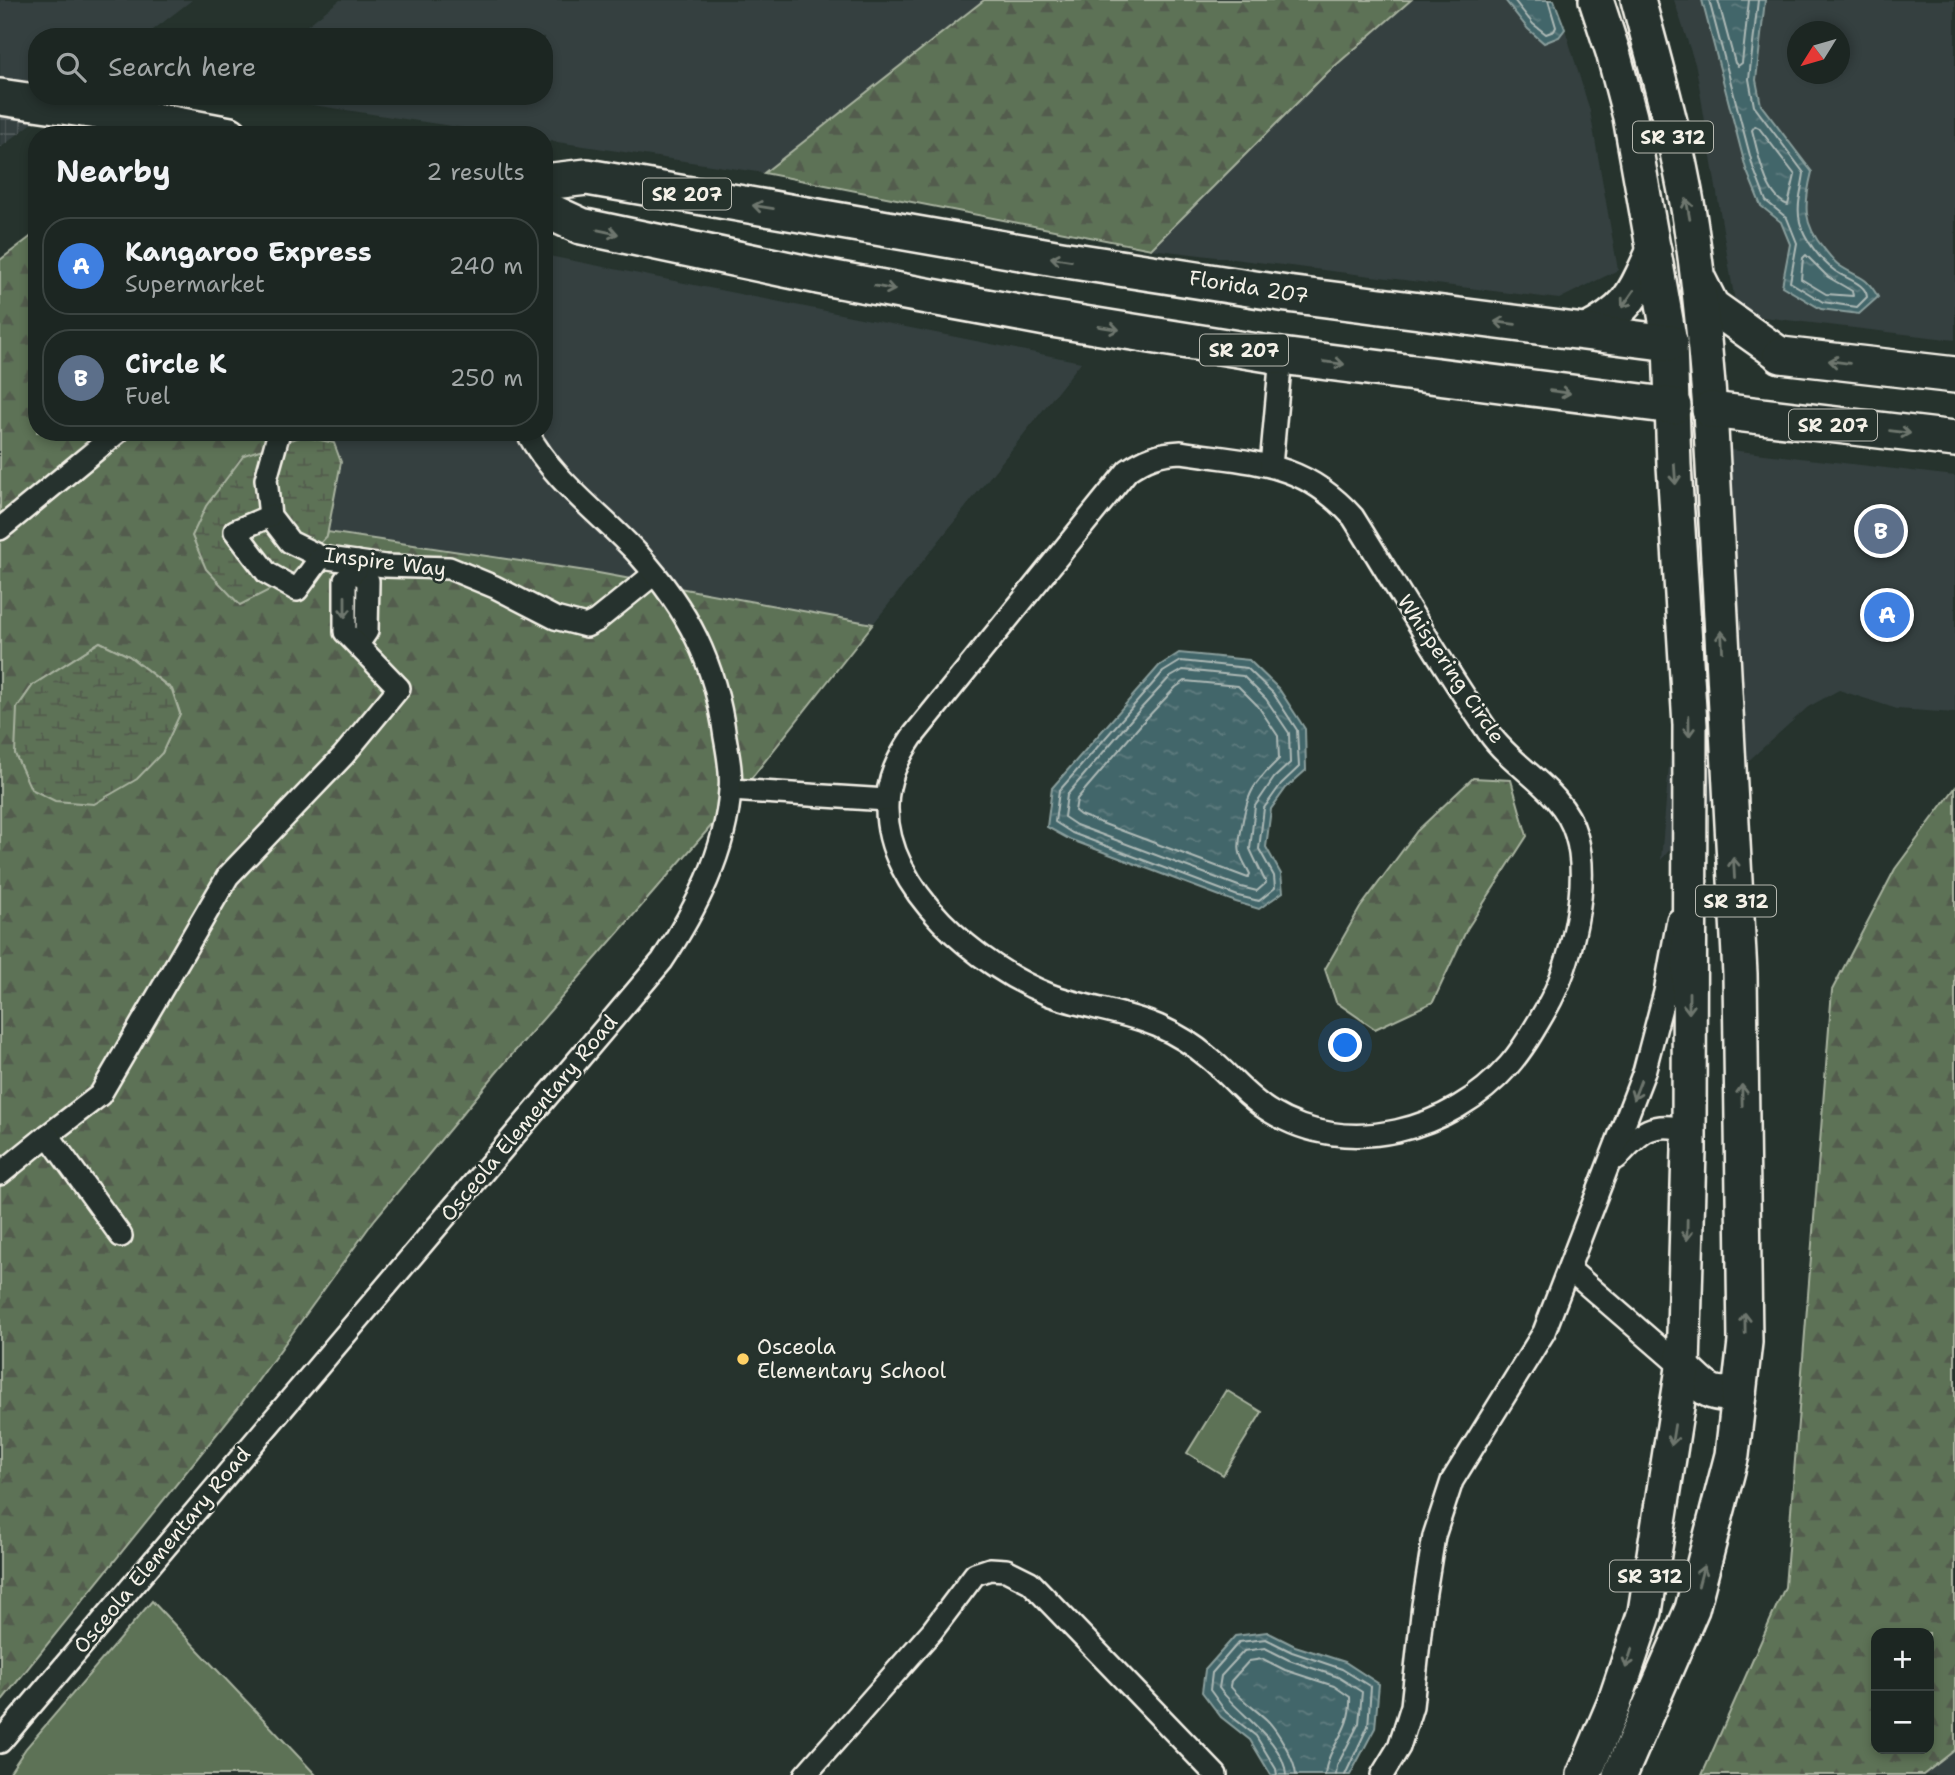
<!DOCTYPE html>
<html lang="en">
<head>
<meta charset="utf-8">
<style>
	body { margin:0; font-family:"Shantell Sans",sans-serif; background:#29322f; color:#f1f3f6 }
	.controls { position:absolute; right:21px; bottom:21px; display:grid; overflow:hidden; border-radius:14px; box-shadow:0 4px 10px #0003 }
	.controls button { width:63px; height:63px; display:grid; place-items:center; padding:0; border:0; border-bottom:2px solid #3a4340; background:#1c2622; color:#f1f3f6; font:35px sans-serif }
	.compass { position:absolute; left:1787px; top:21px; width:63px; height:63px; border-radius:50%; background:#1c2622; box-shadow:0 4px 10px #0003; rotate:233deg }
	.you { position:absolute; left:1346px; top:1046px; width:24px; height:24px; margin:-18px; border:5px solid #fff; border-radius:50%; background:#1a73e8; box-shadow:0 0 0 10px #1a73e833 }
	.badge { display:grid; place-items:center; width:46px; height:46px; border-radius:50%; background:#ffd166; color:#fff; font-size:23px; font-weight:700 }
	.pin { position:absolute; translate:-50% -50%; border:4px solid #fff; box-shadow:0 2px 7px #0006 }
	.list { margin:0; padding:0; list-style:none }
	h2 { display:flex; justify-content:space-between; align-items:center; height:91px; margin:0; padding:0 28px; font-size:30px }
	h2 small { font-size:23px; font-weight:400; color:#a0a5a5 }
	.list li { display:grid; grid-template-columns:46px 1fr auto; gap:21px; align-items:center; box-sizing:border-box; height:98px; margin:0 14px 14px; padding:0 14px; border:2px solid #3a4340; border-radius:28px }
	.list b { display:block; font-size:26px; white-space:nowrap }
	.list p { margin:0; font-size:23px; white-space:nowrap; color:#a0a5a5 }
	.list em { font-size:23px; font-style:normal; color:#a0a5a5 }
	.icon { flex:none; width:38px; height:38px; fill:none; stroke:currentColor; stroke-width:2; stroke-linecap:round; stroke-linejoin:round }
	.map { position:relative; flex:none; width:1955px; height:1775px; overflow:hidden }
	.search { position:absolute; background:#1c2622; box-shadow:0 4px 10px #0003; left:28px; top:28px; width:525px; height:77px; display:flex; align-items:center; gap:18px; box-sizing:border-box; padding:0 24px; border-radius:28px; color:#a0a5a5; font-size:26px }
	.panel { position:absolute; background:#1c2622; box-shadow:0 4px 10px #0003; left:28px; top:126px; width:525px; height:315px; border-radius:28px }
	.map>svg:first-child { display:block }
	.built { fill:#354040; fill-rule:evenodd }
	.industrial { fill:url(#industrial-grid) }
	.green { fill:#5d7256; stroke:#a8b29f; stroke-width:2 }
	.forest { fill:url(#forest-firs); stroke:#a8b29f; stroke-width:2; fill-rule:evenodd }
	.wetland { fill:url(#wetland-marsh); stroke:#a8b29f; stroke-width:2 }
	.water { fill:url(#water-ripples); stroke:#8a9e9c; stroke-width:2 }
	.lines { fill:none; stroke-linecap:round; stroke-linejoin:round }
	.shore { stroke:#adb9b6; stroke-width:2 }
	.minor-casing { stroke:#f4f1e8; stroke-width:26 }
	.primary-casing { stroke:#f4f1e8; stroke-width:38 }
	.trunk-casing { stroke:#f4f1e8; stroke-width:40 }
	.minor { stroke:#26332d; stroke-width:21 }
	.primary { stroke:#26332d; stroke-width:33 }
	.trunk { stroke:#26332d; stroke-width:35 }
	.oneway { stroke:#6e766e }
	.poi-dot { fill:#ffd166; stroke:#26332d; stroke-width:2.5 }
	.labels { text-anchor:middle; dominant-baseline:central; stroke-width:5; stroke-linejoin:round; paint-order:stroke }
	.shield { fill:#26332d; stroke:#b6b8b0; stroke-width:2 }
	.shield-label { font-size:19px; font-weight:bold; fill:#f4f1e8 }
	.street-label { font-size:21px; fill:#f4f1e8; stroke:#26332d }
	.poi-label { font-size:21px; fill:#f4f1e8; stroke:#26332d; text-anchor:start }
</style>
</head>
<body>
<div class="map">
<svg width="1955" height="1775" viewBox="0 0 1955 1775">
	<defs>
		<pattern id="industrial-grid" width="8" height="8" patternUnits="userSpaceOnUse" patternTransform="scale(1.75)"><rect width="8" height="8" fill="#354040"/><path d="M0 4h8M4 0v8" fill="none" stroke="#535c5c"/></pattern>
		<pattern id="forest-firs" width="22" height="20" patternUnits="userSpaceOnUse" patternTransform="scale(1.75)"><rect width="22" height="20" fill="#5d7256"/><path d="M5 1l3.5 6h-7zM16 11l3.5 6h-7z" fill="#525b4d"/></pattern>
		<pattern id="wetland-marsh" width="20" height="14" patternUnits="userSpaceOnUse" patternTransform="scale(1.75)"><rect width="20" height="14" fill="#5d7256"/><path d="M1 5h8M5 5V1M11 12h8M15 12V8" fill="none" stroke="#525b4d"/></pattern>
		<pattern id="water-ripples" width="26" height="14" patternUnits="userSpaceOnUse" patternTransform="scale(1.75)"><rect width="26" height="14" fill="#43666a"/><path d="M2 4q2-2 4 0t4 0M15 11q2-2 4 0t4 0" fill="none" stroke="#5f7c7f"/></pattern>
	</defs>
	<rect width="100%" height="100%" fill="#26332d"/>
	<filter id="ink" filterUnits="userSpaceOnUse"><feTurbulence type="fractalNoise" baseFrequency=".0143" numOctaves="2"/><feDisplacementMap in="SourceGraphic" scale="14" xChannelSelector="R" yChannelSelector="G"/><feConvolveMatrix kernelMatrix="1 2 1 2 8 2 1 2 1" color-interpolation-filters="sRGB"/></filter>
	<g filter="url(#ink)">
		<g class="built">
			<polygon points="0,0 192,0 144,37 37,37 37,91 0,86"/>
			<polygon points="340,0 984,0 764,173 544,140 544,135 510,135 254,96 544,96 544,37 292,37"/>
			<polygon points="1411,0 1505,0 1528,29 1559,37 1565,29 1590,111 1618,270 1559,299 1151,249 1328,72"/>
			<path d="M1674,0H1702L1746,169L1761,206L1781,222L1790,245L1782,286L1859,314L1878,297L1870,282L1837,265L1817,241L1807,221L1805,198L1812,172L1761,105L1756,80L1765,0H1955V340L1737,314L1696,67ZM1798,32H1840V74H1798Z"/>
			<polygon points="544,255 1081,362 873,624 593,572 328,532 341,462 279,444 281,432 544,432"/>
			<polygon points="1696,446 1955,476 1955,713 1897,709 1839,690 1808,707 1735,773 1661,860"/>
			<polygon points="1955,1750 1955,1775 1923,1775"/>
		</g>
		<polygon class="industrial" points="0,108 44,114 0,148"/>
		<g class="green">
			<polygon points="1226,1390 1262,1412 1223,1475 1187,1453"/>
			<polygon points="152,1601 316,1775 8,1775 26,1748"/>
		</g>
		<g class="forest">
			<polygon points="984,0 1411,0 1328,72 1151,249 764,173"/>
			<path d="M37,232V432H281L327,536L328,532L593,572L873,624L739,794L502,1066L375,1219L241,1404L0,1703V260ZM100,642L129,656L172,689L180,713L162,753L17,708L33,685Z"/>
			<polygon points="1473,778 1511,780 1527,836 1467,929 1433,1002 1375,1029 1336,1002 1325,969 1360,908 1417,831"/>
			<path d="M1955,788V1750L1923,1775H1702L1785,1587L1832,990L1895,869ZM1876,1633H1929V1749H1876Z"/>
		</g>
		<g class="wetland">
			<polygon points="303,436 334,443 341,462 327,536 285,582 240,605 206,569 192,536 206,506 244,455"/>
			<polygon points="100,642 129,656 172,690 180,714 162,753 137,779 94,804 55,801 31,789 15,754 17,708 33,685"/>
		</g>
		<g class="water">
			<polygon points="1505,0 1554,0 1565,29 1559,37 1544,43 1528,29"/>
			<path d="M1702,0H1765L1756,80L1761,105L1812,172C1804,204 1802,224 1825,250C1830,256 1834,262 1840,266C1860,279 1866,275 1878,297L1859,314L1821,309L1782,286L1790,244L1781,222L1761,206L1746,169Z"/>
			<polygon points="1179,653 1249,660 1279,689 1305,729 1306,770 1286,788 1271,809 1266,847 1281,874 1283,892 1259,909 1236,902 1069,839 1047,827 1052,788 1159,666"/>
			<polygon points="1267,1632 1295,1646 1345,1662 1379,1684 1375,1728 1350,1775 1271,1775 1250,1740 1221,1717 1202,1692 1205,1670 1235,1636"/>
		</g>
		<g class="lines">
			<g class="shore">
				<polyline points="1514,0 1533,24 1546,34 1554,31 1556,27 1548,0"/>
				<path d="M1709,0L1753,167L1766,201L1787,218L1797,243L1790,282L1823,302L1857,307L1867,297C1866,283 1846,279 1835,271C1821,261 1804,239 1800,222C1796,205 1802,190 1804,173L1754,106L1749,79L1758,0"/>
				<polyline points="1718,0 1735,63 1738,66 1742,63 1749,0"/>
				<path d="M1755,126L1759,128L1795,175L1788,205C1765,197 1758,152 1752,130Z"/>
				<polygon points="1806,255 1828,277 1852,291 1853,296 1826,294 1801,279 1803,258"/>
				<polygon points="1181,661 1247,668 1273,693 1297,730 1299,767 1281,784 1264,808 1259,849 1274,876 1275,888 1259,901 1238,896 1072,833 1055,822 1059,791 1163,672"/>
				<polygon points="1183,670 1243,676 1266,699 1289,733 1290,763 1274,778 1255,806 1250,849 1266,883 1257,891 1241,887 1076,825 1064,817 1067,795 1135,715 1169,678"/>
				<path d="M1185,681L1238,686L1258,706L1278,736L1279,759C1252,785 1247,793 1241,831C1240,838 1238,846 1240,853C1242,861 1247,867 1250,874L1248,878L1080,815L1075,811L1077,799L1143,722L1176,687Z"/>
				<polyline points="1277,1775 1276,1769 1256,1736 1226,1712 1210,1690 1212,1673 1239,1642 1266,1639 1292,1652 1342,1669 1371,1687 1368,1726 1345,1775"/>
				<path d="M1286,1775C1284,1741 1238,1714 1219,1688L1221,1676L1244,1651L1265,1648L1289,1660L1338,1677L1362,1692L1359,1723L1337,1766L1336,1775"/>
				<path d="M1296,1775C1295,1760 1278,1731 1267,1720C1254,1708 1241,1700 1230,1686L1231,1681L1249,1661L1263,1659L1285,1670L1334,1686L1350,1697C1352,1732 1327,1746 1325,1775"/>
			</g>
			<g class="minor-casing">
				<g id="minor">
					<polyline points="279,432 266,479 270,516 290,542 321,557 385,566 449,568 495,587 555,618 586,626 596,621 654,574"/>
					<path d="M1181,452C1251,463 1302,460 1353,517C1398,589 1441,664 1489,733C1515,770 1563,789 1576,835C1591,883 1571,966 1546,1009C1535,1028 1524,1048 1509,1065C1451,1131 1348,1159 1271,1112C1247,1098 1230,1075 1209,1058C1194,1045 1176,1034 1158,1026C1123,1011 1085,1008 1050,995C979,967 885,889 887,806C887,780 898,758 912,737L1128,470C1146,458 1159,453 1181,452Z"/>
					<polyline points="1271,466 1281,356"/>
					<polyline points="270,516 235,531 267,573 297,590 321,557"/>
					<polyline points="0,529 118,432"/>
					<polyline points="356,570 368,581 367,631 358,644"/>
					<polyline points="731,790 887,800"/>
					<polyline points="48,1135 100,1095 228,876 343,756 399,688 345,632 345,580 356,570 357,562"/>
					<path d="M1617,1158C1640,1132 1653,1119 1689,1131"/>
					<polyline points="0,1174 48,1135 121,1236"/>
					<polyline points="1569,1269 1683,1368"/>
					<path d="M0,1742L662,961C695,911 726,852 730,790C732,773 728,754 725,737C715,662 688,610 638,554C600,513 554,482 527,432"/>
					<polyline points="805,1775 932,1631 975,1574 990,1569 1006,1570 1030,1582 1216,1775"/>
					<polyline points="1382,1775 1399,1747 1412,1706 1423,1605 1434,1536 1452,1481 1544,1332 1644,1072 1665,992 1678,920"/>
				</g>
			</g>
			<g class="primary-casing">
				<g id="primary">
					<polyline points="1699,280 1712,306 1781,355"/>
					<path d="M1585,332C1630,309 1633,295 1654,250"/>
					<path d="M1683,1368C1704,1386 1709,1400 1739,1391"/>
					<polyline points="1584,1775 1614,1704 1645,1612 1683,1368 1689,1150 1690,725 1674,465 1670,343 1630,117 1613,52 1596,0"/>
					<path d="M1620,1775L1692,1609L1732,1455L1745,1342L1740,974L1710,410C1705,345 1699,279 1689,214C1677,141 1657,70 1638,0"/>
				</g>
			</g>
			<g class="trunk-casing">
				<g id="trunk">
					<polyline points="0,97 117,114 230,135"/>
					<polyline points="544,182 587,177 1061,259 1287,294 1670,343"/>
					<polyline points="544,209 581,226 818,276 1046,318 1281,356 1673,406"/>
					<polyline points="1781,355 1955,375"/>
					<polyline points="1710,410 1955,439"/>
				</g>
			</g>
			<use href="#minor" class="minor"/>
			<use href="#primary" class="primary"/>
			<use href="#trunk" class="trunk"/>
		</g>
		<defs><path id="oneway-shaft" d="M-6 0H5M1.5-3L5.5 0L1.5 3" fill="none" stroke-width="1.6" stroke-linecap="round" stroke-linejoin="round" transform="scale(1.75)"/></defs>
		<g class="oneway">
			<use href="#oneway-shaft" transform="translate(763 207) rotate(-171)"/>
			<use href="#oneway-shaft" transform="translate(1688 209) rotate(-100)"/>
			<use href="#oneway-shaft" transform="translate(608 232) rotate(12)"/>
			<use href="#oneway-shaft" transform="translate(1061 259) rotate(-171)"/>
			<use href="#oneway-shaft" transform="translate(885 288) rotate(11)"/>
			<use href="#oneway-shaft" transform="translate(1628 299) rotate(125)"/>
			<use href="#oneway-shaft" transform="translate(1505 323) rotate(-173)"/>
			<use href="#oneway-shaft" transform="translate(1109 328) rotate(9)"/>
			<use href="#oneway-shaft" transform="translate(1839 362) rotate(-173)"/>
			<use href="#oneway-shaft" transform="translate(1334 363) rotate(7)"/>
			<use href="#oneway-shaft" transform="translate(1560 392) rotate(7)"/>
			<use href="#oneway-shaft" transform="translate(1900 432) rotate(7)"/>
			<use href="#oneway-shaft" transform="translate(1675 474) rotate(86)"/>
			<use href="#oneway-shaft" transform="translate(345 607) rotate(90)"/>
			<use href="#oneway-shaft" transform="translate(1722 641) rotate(-93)"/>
			<use href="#oneway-shaft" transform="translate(1689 726) rotate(89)"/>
			<use href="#oneway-shaft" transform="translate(1734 868) rotate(-93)"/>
			<use href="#oneway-shaft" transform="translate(1689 1003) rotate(90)"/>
			<use href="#oneway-shaft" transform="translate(1637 1090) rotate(111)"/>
			<use href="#oneway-shaft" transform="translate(1742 1095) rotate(-91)"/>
			<use href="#oneway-shaft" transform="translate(1687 1230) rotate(91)"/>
			<use href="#oneway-shaft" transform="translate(1745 1323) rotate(-91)"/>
			<use href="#oneway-shaft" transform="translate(1673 1435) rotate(99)"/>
			<use href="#oneway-shaft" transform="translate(1701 1576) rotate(-75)"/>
			<use href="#oneway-shaft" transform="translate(1629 1658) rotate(108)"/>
		</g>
	</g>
	<circle class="poi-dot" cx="743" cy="1359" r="7"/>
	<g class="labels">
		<g class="shield">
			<rect x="1633" y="121.5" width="80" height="31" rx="5"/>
			<rect x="643" y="178.5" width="88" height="31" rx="5"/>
			<rect x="1200" y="334.5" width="88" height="31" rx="5"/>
			<rect x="1789" y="409.5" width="88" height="31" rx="5"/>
			<rect x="1696" y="885.5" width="80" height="31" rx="5"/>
			<rect x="1610" y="1560.5" width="80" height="31" rx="5"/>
		</g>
		<g class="shield-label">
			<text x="1673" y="137">SR 312</text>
			<text x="687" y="194">SR 207</text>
			<text x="1244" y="350">SR 207</text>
			<text x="1833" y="425">SR 207</text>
			<text x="1736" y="901">SR 312</text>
			<text x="1650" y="1576">SR 312</text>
		</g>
		<g class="street-label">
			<text transform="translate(1249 287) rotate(9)">Florida 207</text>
			<text transform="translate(385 562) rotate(7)">Inspire Way</text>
			<text transform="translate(1451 669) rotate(56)">Whispering Circle</text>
			<text transform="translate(529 1118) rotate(-50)">Osceola Elementary Road</text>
			<text transform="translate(162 1550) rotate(-50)">Osceola Elementary Road</text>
		</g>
		<g class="poi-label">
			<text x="757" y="1347">Osceola<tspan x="757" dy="24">Elementary School</tspan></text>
		</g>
	</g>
</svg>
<div class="controls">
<button>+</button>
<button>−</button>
</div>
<svg class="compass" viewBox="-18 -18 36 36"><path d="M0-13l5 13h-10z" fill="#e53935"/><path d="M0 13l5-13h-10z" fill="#a0a5a5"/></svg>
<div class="you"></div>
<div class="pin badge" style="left:1887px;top:615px;background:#3f7fe0">A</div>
<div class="pin badge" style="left:1881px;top:531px;background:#5c6f8a">B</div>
<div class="search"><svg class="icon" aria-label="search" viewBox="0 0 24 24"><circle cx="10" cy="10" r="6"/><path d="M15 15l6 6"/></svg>Search here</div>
<section class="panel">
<h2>Nearby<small>2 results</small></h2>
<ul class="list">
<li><span class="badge" style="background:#3f7fe0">A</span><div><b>Kangaroo Express</b><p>Supermarket</p></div><em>240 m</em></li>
<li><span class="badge" style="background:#5c6f8a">B</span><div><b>Circle K</b><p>Fuel</p></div><em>250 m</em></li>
</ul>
</section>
</div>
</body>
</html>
